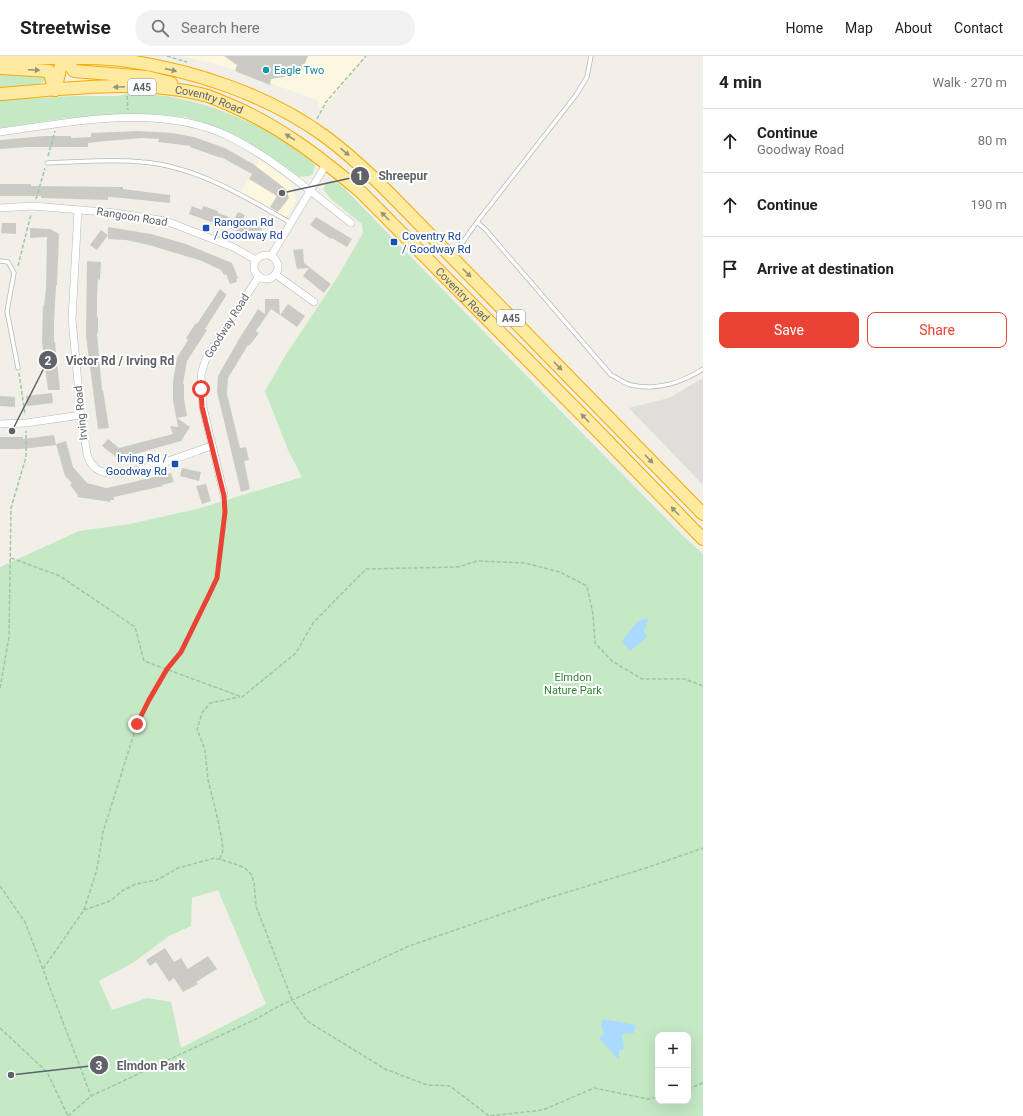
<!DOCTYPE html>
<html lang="en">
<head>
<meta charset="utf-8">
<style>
	body { margin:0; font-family:Roboto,sans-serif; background:#f2f2f2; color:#222 }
	.controls { position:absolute; right:12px; bottom:12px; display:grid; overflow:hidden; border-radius:8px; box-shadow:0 4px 16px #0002 }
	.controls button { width:36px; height:36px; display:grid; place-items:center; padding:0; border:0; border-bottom:1px solid #e0e0e0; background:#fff; color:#222; font:20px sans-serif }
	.stop { position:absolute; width:12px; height:12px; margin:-9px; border:3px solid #ea4335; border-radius:50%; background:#fff }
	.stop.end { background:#ea4335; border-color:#fff; box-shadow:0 1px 4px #0008 }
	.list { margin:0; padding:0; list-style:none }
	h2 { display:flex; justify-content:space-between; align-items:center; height:52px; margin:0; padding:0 16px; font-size:17px }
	h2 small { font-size:13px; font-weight:400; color:#767676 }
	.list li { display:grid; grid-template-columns:26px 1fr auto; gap:12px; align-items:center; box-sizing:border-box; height:64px; padding:0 16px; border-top:1px solid #e0e0e0 }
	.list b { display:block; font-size:15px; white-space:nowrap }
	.list p { margin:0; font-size:13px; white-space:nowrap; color:#767676 }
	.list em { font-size:13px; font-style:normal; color:#767676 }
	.actions { display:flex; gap:8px; padding:12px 16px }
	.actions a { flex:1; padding:9px 0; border:1px solid #ea4335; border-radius:8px; text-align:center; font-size:14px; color:#ea4335 }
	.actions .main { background:#ea4335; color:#fff }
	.icon { flex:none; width:22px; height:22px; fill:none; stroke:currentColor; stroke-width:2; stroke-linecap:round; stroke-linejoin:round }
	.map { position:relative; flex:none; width:703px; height:1060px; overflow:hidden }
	header { display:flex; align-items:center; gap:24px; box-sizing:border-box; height:56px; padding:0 20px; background:#fff; border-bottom:1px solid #e0e0e0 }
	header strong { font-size:19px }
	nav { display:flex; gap:22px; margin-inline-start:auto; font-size:14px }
	.search { width:280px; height:36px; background:#f2f2f2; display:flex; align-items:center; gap:10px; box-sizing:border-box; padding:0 14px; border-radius:22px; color:#767676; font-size:15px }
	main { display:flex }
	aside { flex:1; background:#fff }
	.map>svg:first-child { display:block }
	.commercial { fill:#fef7e0 }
	.industrial { fill:#e0deda }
	.green { fill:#c5e8c5; fill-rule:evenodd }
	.water { fill:#aadaff }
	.building { fill:#cccac5 }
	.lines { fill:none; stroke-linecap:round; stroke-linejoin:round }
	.service-casing { stroke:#b5b8bc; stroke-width:5 }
	.minor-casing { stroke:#b5b8bc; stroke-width:8 }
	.trunk-casing { stroke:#f9ab00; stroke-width:14 }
	.path { stroke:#9cc7a9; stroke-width:1.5; stroke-dasharray:4 2; stroke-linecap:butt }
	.service { stroke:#fff; stroke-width:3.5 }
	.minor { stroke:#fff; stroke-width:7 }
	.trunk { stroke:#feeaa1; stroke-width:12 }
	.oneway { fill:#97927c }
	.route { stroke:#ea4335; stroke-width:5 }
	.culture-dot { fill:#0f9aa8; stroke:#fff; stroke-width:1.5 }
	.transit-dot { fill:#1a4fb4; stroke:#fff; stroke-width:1.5 }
	.labels { text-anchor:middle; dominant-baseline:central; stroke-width:4; stroke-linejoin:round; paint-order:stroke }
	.shield { fill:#fff; stroke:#8f9295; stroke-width:1 }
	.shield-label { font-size:10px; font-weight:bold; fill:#5f6368 }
	.culture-label { font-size:11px; fill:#0d838f; stroke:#fff; text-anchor:start }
	.street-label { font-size:11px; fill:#5f6368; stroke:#fff }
	.transit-label { font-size:11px; fill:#164399; stroke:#fff; text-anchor:start }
	.park-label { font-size:11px; fill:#348238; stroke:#fff }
	.leader { fill:none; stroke:#5f6368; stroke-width:1.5 }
	.callout-dot { fill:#5f6368; stroke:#fff; stroke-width:1.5 }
	.mark-label { font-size:12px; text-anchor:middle; font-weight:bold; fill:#fff }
	.callout-label { font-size:12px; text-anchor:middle; font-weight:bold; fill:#5f6368; stroke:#fff; stroke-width:4; stroke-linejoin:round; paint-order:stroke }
</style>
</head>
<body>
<header>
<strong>Streetwise</strong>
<div class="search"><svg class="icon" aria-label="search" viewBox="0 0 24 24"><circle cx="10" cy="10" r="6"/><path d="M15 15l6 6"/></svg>Search here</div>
<nav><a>Home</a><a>Map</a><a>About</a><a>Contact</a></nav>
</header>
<main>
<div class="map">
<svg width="703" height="1060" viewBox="0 0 703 1060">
	<rect width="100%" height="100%" fill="#f1efe8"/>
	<g class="commercial">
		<polygon points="182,0 366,0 321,56 317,44 220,9"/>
		<polygon points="260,104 291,126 296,144 286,163 239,139"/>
	</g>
	<polygon class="industrial" points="703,322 703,429 629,352 669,342"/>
	<g class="green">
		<polygon points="0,16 47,19 46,25 30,31 0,33"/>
		<path d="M133,36C147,38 162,39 176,42C211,49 244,62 276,80C289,88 304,97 315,109L313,118L310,120L299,121L261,95L237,81L217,72L185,61L154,58L66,62L0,72V44L73,40H119Z"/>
		<path d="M332,125L338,127L345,133L584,379L684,481L703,498V1060H0V511L79,475L130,468L197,453L302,421L288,394L265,335L285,300L337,222L363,177L362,168L331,143L323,133L327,126ZM218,834L266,948L181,992L171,946L147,942L112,954L99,925L134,906L169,880L191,870L192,842ZM658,979H688V1045H658Z"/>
	</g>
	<g class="water">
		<polygon points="649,562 644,574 647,581 630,595 622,585 638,565"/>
		<polygon points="603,963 636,969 634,977 622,978 624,993 619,994 619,1004 599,982 604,978 601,969"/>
	</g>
	<g class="building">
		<polygon points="224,0 308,0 302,14 298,12 290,20 271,23 270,29 235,15 237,9"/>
		<polygon points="138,75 172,77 194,81 225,92 253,108 286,133 289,142 278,156 270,151 277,140 249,123 252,118 221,101 221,102 190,91 191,90 158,86 159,83 142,82 106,85 88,87 88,91 27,91 0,93 0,84 44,80 71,80 71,82 91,81 91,77"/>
		<polygon points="0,128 31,128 31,130 123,131 123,133 170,139 170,147 122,142 108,141 108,144 41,142 41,140 0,140"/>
		<polygon points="192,150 202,154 203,150 218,155 218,157 234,163 238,156 245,159 240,170 261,166 262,174 244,178 214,166 214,167 189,158"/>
		<polygon points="316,161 352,183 347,191 332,182 331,183 310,169"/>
		<polygon points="2,167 16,167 16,178 1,177"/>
		<polygon points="108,171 151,178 186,188 205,196 232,207 238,222 236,223 237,226 230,228 226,218 224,219 221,214 202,205 149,189 126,184 108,183 108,179 97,194 90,189 101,174 108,179"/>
		<polygon points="30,172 50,173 59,178 57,229 56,229 54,266 54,286 55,286 60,334 48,334 42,286 43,250 44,250 46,231 47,181 30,182"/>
		<polygon points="303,193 304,207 331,228 324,237 303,220 309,212 297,213 293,194"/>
		<polygon points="87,205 101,206 100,224 98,223 97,240 97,261 98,261 98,277 97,277 102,334 103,334 109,372 98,373 86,280"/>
		<polygon points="220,233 226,238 226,240 205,273 207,274 187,305 183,328 184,328 184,342 187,360 177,362 190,371 181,385 121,402 117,399 116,401 102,390 108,383 119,392 173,378 170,370 178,371 173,344 173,325 177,302 188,284 186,282 196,267 197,268"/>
		<polygon points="265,243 279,243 280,259 271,253 256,275 259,277 249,290 248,289 228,322 227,338 236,375 240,392 246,391 249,404 244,405 250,433 241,436 217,336 218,320 239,283 258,253 265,258"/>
		<polygon points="288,248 305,260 297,271 280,259"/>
		<polygon points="52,337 53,347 27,350 26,340"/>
		<polygon points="0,340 15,341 15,351 0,350"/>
		<polygon points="54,379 56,389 21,393 0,393 0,381 23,381 23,383"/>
		<polygon points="66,385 73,411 87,427 106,432 116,430 171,417 174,426 162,429 163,430 114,441 114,444 110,444 111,446 77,441 78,439 70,429 72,427 65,420 56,388"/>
		<polygon points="182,412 201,416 199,425 180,420"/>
		<polygon points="206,428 211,445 202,448 196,430"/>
		<polygon points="165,892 174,906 181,902 188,913 208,900 217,913 196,926 198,928 183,936 174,922 169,926 156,906 150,910 146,904"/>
	</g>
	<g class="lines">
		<g class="service-casing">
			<g id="service">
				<path d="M591,0L587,21L576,39L477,166L485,173L611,319C618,322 624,327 631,329C658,335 681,327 703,313"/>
				<path d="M47,107C77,106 112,103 142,106C196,110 245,141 291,167"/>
				<polyline points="452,198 462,187 477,166"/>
				<polyline points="0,205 8,206 14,217 7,255 18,312"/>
			</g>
		</g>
		<g class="minor-casing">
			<g id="minor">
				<path d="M0,76C73,66 161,47 230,81C274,103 312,137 351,167"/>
				<polyline points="0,152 33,150 116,157 166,165 233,191 256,204"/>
				<path d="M78,154L72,263L81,359L87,398C89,405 93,412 100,415C123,425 187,398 211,390"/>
				<circle cx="266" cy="211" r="12"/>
				<polyline points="271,200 327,107"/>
				<polyline points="275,218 314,246"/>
				<polyline points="0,368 26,367 81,359"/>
				<polyline points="224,439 203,351 201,319 205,305 215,288 259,220"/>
			</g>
		</g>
		<g class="trunk-casing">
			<g id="trunk">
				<polyline points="63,1 74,15 147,21 171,27"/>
				<path d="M0,4C40,2 81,0 121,4C190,13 266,38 323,79C348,97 370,118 391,139L703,458"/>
				<polyline points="0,12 49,15 55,34"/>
				<polyline points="55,34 63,1"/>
				<path id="s1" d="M0,38C66,33 143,22 208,40C216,43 223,46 230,49C280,70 321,102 361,136L586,363L703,483"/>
			</g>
		</g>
		<g class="path">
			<polyline points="167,0 187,6"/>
			<polyline points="127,40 128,54"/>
			<polyline points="317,63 326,46 366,0"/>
			<polyline points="48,100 55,75"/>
			<polyline points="36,143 45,112"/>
			<polyline points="18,210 31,158"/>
			<polyline points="19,317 25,359"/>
			<polyline points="11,502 60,520 135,571 144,605 242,641 296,597 313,567 366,513 458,511 477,505 525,507 560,516 587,530 593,558 595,587 612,605 642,623 685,623 703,630"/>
			<polyline points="0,632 9,581 11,452 26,401 26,375"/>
			<polyline points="220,803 223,794 222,785 218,764 208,724 205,694 197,673 202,657 210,647 240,641"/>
			<polyline points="0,830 25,866 91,1040"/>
			<polyline points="84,854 97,813 103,776 137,668 149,644 167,613 181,596 208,541 217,522 225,456 225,447"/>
			<polyline points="43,913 84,854 110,845 122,835 136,828 157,824 178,812 215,802 232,807 245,812 251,818 254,826 256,850 292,944 307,965 385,1013 427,1029 450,1030 489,1060 543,1054 594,1032 648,1043 658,1041"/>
			<polyline points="0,972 47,1016 68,1060"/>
			<polyline points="688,1033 703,1027"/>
			<polyline points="68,1060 91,1040 258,962 277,951 409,890 545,843 646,812 703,792"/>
		</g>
		<use href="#service" class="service"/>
		<use href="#minor" class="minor"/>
		<use href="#trunk" class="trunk"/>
	</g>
	<defs><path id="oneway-solid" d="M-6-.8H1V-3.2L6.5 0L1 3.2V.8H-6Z"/></defs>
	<g class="oneway">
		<use href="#oneway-solid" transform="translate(34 14) rotate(3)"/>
		<use href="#oneway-solid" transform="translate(171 14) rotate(13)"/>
		<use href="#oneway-solid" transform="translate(119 31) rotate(178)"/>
		<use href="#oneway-solid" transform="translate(290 81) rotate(-148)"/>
		<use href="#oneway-solid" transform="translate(345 96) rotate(39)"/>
		<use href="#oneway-solid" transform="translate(385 160) rotate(-135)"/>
		<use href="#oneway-solid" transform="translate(467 217) rotate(45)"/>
		<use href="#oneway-solid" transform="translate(558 310) rotate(46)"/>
		<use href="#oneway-solid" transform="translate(585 362) rotate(-134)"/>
		<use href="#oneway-solid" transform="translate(649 403) rotate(46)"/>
		<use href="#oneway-solid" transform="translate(675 455) rotate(-134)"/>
	</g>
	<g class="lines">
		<polyline class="route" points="137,668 149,644 167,613 181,596 208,541 217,522 225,456 224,440 202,351 201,333"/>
	</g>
	<circle class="culture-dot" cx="266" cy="14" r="4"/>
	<g class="transit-dot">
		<rect x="202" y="168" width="8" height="8" rx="2"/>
		<rect x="390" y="182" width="8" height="8" rx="2"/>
		<rect x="171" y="404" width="8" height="8" rx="2"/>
	</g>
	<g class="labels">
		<g class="shield">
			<rect x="128" y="23" width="28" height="16" rx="3"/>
			<rect x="497" y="254" width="28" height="16" rx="3"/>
		</g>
		<g class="shield-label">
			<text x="142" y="31">A45</text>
			<text x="511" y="262">A45</text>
		</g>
		<g class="culture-label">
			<text x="274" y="14">Eagle Two</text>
		</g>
		<g class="street-label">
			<text stroke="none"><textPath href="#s1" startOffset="211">Coventry Road</textPath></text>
			<text transform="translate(132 161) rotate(9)">Rangoon Road</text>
			<text stroke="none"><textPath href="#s1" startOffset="535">Coventry Road</textPath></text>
			<text transform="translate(227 270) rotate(-58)">Goodway Road</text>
			<text transform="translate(81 357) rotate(-96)">Irving Road</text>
		</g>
		<g class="transit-label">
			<text x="214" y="166">Rangoon Rd<tspan x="214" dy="13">/ Goodway Rd</tspan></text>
			<text x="402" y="180">Coventry Rd<tspan x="402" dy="13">/ Goodway Rd</tspan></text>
			<text x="167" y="402" text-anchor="end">Irving Rd /<tspan x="167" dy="13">Goodway Rd</tspan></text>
		</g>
		<g class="park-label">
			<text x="573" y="621">Elmdon<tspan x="573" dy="13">Nature Park</tspan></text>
		</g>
	</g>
	<path class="leader" d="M282 137L360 120M12 375L48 304M11 1019L99 1009"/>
	<g class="callout-dot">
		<circle cx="282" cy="137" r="4"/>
		<circle cx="12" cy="375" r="4"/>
		<circle cx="11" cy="1019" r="4"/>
		<circle cx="360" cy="120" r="10"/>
		<circle cx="48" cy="304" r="10"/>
		<circle cx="99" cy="1009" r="10"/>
	</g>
	<g class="mark-label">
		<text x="360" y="124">1</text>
		<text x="48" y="309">2</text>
		<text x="99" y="1014">3</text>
	</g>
	<g class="callout-label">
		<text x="403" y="124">Shreepur</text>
		<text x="120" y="309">Victor Rd / Irving Rd</text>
		<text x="151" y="1014">Elmdon Park</text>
	</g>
</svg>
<div class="controls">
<button>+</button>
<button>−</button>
</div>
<div class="stop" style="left:201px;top:333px"></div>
<div class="stop end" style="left:137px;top:668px"></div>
</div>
<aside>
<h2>4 min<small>Walk · 270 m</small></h2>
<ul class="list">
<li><svg class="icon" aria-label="ahead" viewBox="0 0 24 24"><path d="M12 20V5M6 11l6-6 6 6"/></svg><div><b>Continue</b><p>Goodway Road</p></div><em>80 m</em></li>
<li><svg class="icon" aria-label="ahead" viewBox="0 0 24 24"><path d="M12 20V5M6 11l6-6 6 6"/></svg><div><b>Continue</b></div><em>190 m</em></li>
<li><svg class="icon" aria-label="arrive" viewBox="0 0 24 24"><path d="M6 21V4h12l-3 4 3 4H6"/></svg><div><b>Arrive at destination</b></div></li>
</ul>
<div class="actions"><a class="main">Save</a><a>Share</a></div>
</aside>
</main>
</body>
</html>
